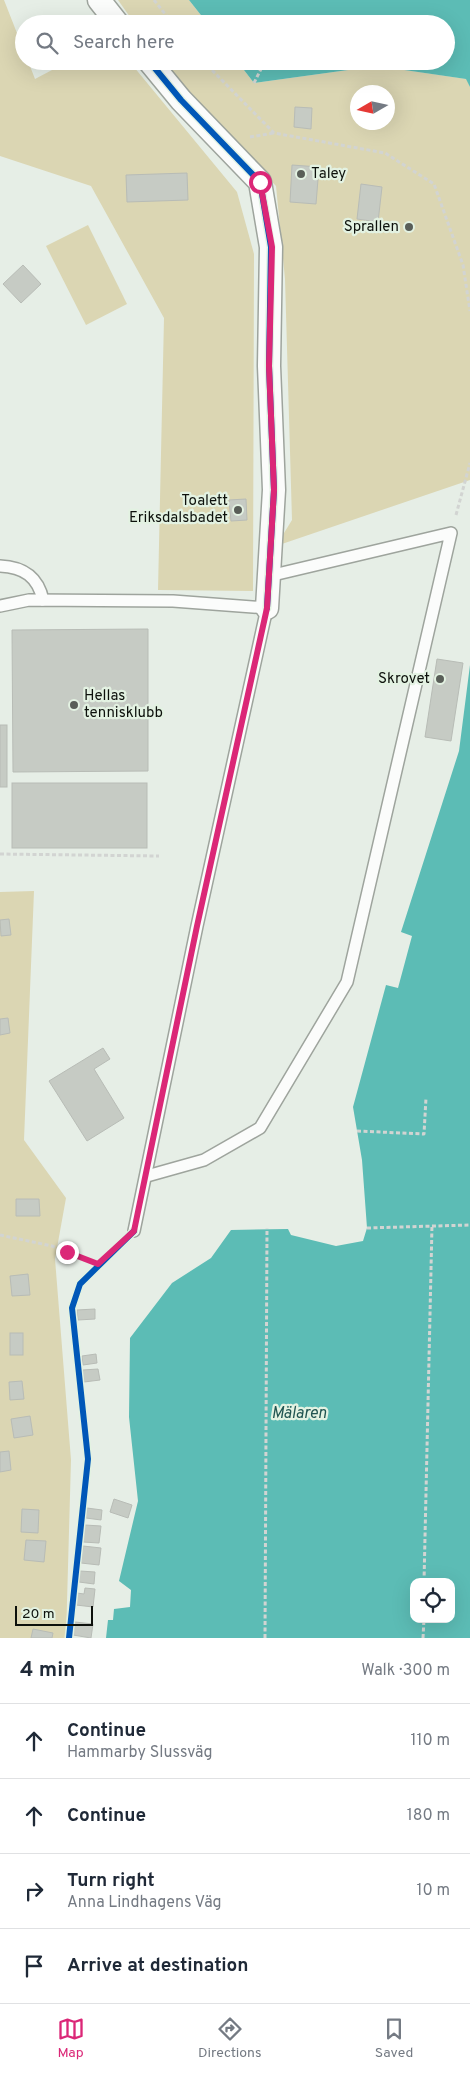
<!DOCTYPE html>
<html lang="en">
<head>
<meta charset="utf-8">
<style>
	body { margin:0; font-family:Overpass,sans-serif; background:#f6f6f7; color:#1f2937 }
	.controls { position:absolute; right:15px; bottom:15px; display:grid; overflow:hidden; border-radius:10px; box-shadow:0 5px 20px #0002 }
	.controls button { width:45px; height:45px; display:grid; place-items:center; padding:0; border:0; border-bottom:1px solid #e0e1e3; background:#fff; color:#1f2937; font:25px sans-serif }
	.compass { position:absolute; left:350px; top:85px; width:45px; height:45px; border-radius:50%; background:#fff; box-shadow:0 5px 20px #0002; rotate:261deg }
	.scale { position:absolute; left:15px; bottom:12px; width:78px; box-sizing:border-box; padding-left:5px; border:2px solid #0d110c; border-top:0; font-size:14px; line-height:18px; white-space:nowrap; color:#0d110c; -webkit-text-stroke:4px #e3f2e2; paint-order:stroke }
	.stop { position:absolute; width:15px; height:15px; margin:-11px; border:4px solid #db2777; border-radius:50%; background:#fff }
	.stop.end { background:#db2777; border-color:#fff; box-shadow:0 1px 5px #0008 }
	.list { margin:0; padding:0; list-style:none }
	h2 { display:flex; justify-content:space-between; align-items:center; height:65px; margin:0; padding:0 20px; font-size:21px }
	h2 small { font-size:16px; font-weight:400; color:#747a83 }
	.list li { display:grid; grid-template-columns:32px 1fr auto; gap:15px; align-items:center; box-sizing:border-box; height:75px; padding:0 20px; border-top:1px solid #e0e1e3 }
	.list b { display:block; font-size:19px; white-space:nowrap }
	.list p { margin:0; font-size:16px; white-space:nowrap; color:#747a83 }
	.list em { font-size:16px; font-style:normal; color:#747a83 }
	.icon { flex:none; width:28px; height:28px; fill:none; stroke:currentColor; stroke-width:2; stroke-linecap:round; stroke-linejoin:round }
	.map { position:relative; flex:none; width:470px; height:1638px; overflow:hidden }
	.search { position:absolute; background:#fff; box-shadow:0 5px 20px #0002; left:15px; right:15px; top:15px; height:55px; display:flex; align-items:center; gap:12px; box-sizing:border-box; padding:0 18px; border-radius:28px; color:#747a83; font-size:19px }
	.sheet { height:365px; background:#fff }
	nav { display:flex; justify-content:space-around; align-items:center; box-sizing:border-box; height:70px; border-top:1px solid #e0e1e3; background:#fff; font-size:14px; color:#747a83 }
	nav a { display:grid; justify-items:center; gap:2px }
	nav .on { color:#db2777 }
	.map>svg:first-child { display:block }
	.green { fill:#dbd6b3; fill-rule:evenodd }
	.water { fill:#5cbcb5; fill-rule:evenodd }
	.building { fill:#c6cbc4; stroke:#b8bcb6 }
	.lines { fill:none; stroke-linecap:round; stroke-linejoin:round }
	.service-casing { stroke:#9ea49d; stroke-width:14 }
	.minor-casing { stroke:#9ea49d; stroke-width:25 }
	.path { stroke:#d2d4d2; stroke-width:3; stroke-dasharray:4 2.5; stroke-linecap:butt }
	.service { stroke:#fbfcfb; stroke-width:11 }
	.minor { stroke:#fbfcfb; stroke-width:22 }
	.cycleway-casing { stroke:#e3f2e2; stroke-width:9 }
	.cycleway { stroke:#0057b8; stroke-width:6 }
	.route { stroke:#db2777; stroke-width:6 }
	.poi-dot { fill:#595e58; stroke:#e3f2e2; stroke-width:2 }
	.labels { text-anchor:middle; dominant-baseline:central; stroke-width:4.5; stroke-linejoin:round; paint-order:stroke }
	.poi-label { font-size:15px; fill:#0d110c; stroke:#e3f2e2; text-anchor:end }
	.water-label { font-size:16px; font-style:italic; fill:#205451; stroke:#e3f2e2 }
</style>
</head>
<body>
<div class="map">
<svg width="470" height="1638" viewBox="0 0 470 1638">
	<rect width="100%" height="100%" fill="#e6eee6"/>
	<g class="green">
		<polygon points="0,0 4,0 24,51 24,61 28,61 35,79 69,61 129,61 237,192 254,254 253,591 158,590 164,318 91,186 0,156"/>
		<polygon points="118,0 189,0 208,24 135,24"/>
		<path d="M163,61H237L254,83L377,66L467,79L470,87V480L276,546L292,520L285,279L276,186L192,100ZM358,92H388V122H358Z"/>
		<polygon points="88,225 127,304 86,325 46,246"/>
		<polygon points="34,891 24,1140 66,1198 55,1259 71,1460 66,1638 0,1638 0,892"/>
	</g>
	<g class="water">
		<polygon points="189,0 470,0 470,87 466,79 377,66 254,83 237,61 446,61 446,24 208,24"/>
		<path d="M470,665V1638H106L108,1620H113L114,1609L130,1607L131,1590L119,1581L138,1501L129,1417L130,1338L172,1283L211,1258L231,1230L288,1229L291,1235L336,1246L363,1241L367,1228L362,1160L353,1107L386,985L398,988L412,936L401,932L459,751ZM414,1582H451V1619H414Z"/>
	</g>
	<g class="building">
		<polygon points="295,107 312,108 311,129 294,127"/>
		<polygon points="292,165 319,167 316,204 290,202"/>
		<polygon points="187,173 188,200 127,202 126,175"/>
		<polygon points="361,184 382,187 378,222 357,219"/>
		<polygon points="23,265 41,284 21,303 3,284"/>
		<polygon points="246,499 247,520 231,521 229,500"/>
		<polygon points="148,629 148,771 13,772 12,630"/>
		<polygon points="437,659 463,663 451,741 425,737"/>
		<rect x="0" y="725" width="7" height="62"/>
		<rect x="12" y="783" width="135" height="65"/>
		<polygon points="9,919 11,935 1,936 0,920"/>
		<polygon points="8,1018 10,1033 0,1035 0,1019"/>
		<polygon points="103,1048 110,1059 94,1069 124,1118 87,1141 49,1081"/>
		<polygon points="16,1199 39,1199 40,1216 16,1216"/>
		<polygon points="28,1274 30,1295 12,1296 10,1276"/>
		<polygon points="95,1309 95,1319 78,1320 77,1310"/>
		<rect x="10" y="1333" width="13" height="22"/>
		<polygon points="96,1354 97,1363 83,1365 82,1356"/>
		<polygon points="98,1369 100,1380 84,1382 83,1370"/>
		<polygon points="22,1381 24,1399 10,1400 9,1382"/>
		<polygon points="30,1416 33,1435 14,1438 11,1419"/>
		<polygon points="9,1451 11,1470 0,1472 0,1452"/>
		<polygon points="114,1499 132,1505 128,1518 110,1512"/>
		<polygon points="87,1508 102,1510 101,1520 86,1518"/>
		<polygon points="22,1509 39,1510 38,1533 21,1532"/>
		<polygon points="85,1525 101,1526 99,1543 83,1542"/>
		<polygon points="26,1540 46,1541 44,1562 24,1560"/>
		<polygon points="83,1546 101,1548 99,1565 81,1563"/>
		<polygon points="80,1571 95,1572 94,1584 79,1582"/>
		<polygon points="85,1588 95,1589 93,1607 76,1605 77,1593 84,1594"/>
		<polygon points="75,1622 93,1624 91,1638 73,1635"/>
		<polygon points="33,1629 53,1633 52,1638 31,1638"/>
	</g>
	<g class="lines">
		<g class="service-casing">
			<g id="service">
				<path d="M0,566C24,567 38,577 43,600"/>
				<polyline points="0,606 29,600 173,601 267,608 197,926 134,1231"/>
				<polyline points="147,1176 204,1160 260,1128 347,982 451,533 269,576"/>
			</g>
		</g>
		<g class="minor-casing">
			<g id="minor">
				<polyline points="99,0 118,24"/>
				<polyline points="149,61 181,100 260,182 271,247 269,366 274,490 267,608"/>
			</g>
		</g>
		<g class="path">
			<polyline points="154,0 173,24"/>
			<polyline points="261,23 262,24"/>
			<polyline points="203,61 274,133 385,153 434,184 463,265 470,311"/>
			<polyline points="254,83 265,61"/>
			<polyline points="250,137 274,133"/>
			<polyline points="456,515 470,463"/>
			<polyline points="0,854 159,856"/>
			<polyline points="357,1131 424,1134 426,1098"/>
			<polyline points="367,1228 470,1225"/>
			<polyline points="0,1235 52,1246 98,1264"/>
			<polyline points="424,1582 432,1225"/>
			<polyline points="265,1638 267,1228"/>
			<polyline points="423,1638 424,1619"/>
		</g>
		<use href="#service" class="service"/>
		<use href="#minor" class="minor"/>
		<g class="cycleway-casing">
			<g id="cycleway">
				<polyline points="149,61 181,100 260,182 271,247 269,366 274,490 267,608"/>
				<polyline points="69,1638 88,1459 72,1308 80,1284 134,1231"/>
			</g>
		</g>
		<use href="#cycleway" class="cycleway"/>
	</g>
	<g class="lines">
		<polyline class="route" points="67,1252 98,1264 134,1231 197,926 267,608 274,490 269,366 272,247 260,182"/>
	</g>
	<g class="poi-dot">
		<circle cx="301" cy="174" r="5"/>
		<circle cx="409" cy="227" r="5"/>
		<circle cx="238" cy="510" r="5"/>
		<circle cx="440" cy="679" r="5"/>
		<circle cx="74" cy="705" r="5"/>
	</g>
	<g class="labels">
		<g class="poi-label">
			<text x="311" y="174" text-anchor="start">Taley</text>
			<text x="399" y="227">Sprallen</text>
			<text x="228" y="501">Toalett<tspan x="228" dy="17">Eriksdalsbadet</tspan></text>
			<text x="430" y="679">Skrovet</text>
			<text x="84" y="696" text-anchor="start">Hellas<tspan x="84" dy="17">tennisklubb</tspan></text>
		</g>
		<g class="water-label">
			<text x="299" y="1414">Mälaren</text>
		</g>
	</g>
</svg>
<div class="controls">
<button><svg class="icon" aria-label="locate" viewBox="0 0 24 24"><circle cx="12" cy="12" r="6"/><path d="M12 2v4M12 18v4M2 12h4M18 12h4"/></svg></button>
</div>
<svg class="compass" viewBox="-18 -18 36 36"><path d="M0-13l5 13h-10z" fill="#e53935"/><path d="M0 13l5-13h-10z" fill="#747a83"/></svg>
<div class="scale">20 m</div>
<div class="stop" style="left:260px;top:182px"></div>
<div class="stop end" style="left:67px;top:1252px"></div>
<div class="search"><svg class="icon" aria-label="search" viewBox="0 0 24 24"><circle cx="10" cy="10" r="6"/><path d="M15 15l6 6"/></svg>Search here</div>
</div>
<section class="sheet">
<h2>4 min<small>Walk · 300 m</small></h2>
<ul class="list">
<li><svg class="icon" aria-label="ahead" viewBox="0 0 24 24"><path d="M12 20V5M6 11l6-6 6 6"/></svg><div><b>Continue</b><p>Hammarby Slussväg</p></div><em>110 m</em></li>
<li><svg class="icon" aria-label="ahead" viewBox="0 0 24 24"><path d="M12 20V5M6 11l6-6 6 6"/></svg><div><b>Continue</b></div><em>180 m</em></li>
<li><svg class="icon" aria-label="right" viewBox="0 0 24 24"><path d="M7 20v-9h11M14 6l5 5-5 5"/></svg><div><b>Turn right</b><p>Anna Lindhagens Väg</p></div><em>10 m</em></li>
<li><svg class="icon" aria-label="arrive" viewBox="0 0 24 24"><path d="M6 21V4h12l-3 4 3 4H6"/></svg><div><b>Arrive at destination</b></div></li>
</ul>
</section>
<nav>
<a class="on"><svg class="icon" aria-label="map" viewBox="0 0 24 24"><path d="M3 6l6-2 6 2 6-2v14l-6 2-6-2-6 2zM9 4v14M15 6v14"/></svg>Map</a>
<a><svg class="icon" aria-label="directions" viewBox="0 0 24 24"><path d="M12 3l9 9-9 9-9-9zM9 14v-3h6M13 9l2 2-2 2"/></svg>Directions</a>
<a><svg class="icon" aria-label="saved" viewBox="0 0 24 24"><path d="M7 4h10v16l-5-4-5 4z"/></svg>Saved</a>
</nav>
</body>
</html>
